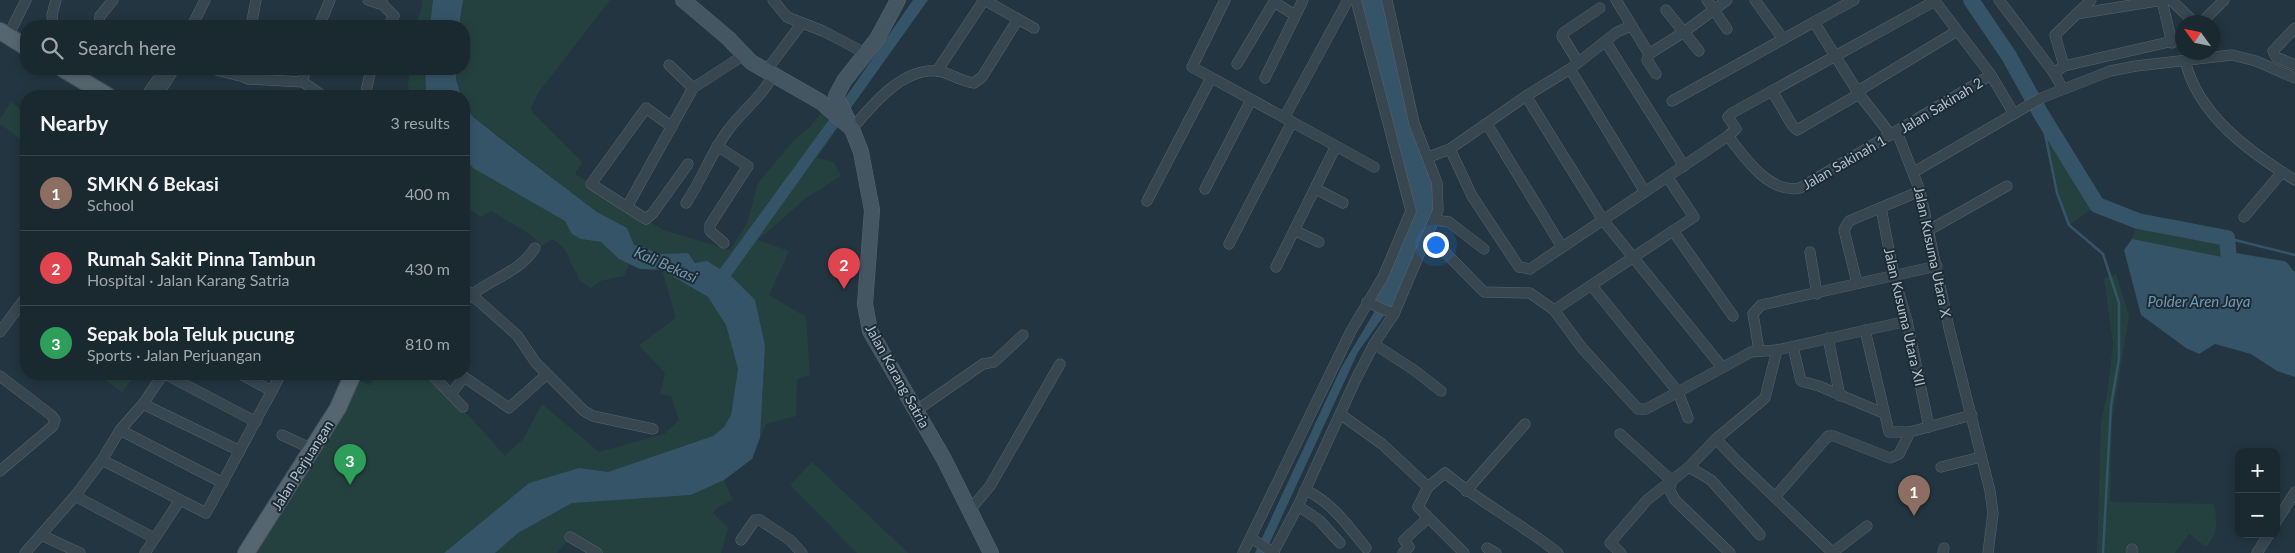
<!DOCTYPE html>
<html lang="en">
<head>
<meta charset="utf-8">
<style>
	body { margin:0; font-family:Lato,sans-serif; background:#233038; color:#f1f3f6 }
	.controls { position:absolute; right:15px; bottom:15px; display:grid; overflow:hidden; border-radius:10px; box-shadow:0 2px 8px #0003 }
	.controls button { width:45px; height:45px; display:grid; place-items:center; padding:0; border:0; border-bottom:1px solid #38444c; background:#1a2830; color:#f1f3f6; font:25px sans-serif }
	.compass { position:absolute; left:2175px; top:15px; width:45px; height:45px; border-radius:50%; background:#1a2830; box-shadow:0 2px 8px #0003; rotate:303deg }
	.you { position:absolute; left:1435px; top:244px; width:18px; height:18px; margin:-12px; border:4px solid #fff; border-radius:50%; background:#1a73e8; box-shadow:0 0 0 8px #1a73e833 }
	.badge { display:grid; place-items:center; width:32px; height:32px; border-radius:50%; background:#86cafe; color:#fff; font-size:16px; font-weight:700 }
	.pin { position:absolute; translate:-50% -41px; filter:drop-shadow(0 1px 2px #0008) }
	.pin::after { content:''; position:absolute; top:26px; width:18px; height:15px; background:inherit; clip-path:polygon(0 0,100% 0,50% 100%) }
	.list { margin:0; padding:0; list-style:none }
	h2 { display:flex; justify-content:space-between; align-items:center; height:65px; margin:0; padding:0 20px; font-size:21px }
	h2 small { font-size:16px; font-weight:400; color:#9fa6ab }
	.list li { display:grid; grid-template-columns:32px 1fr auto; gap:15px; align-items:center; box-sizing:border-box; height:75px; padding:0 20px; border-top:1px solid #38444c }
	.list b { display:block; font-size:19px; white-space:nowrap }
	.list p { margin:0; font-size:16px; white-space:nowrap; color:#9fa6ab }
	.list em { font-size:16px; font-style:normal; color:#9fa6ab }
	.icon { flex:none; width:28px; height:28px; fill:none; stroke:currentColor; stroke-width:2; stroke-linecap:round; stroke-linejoin:round }
	.map { position:relative; flex:none; width:2295px; height:553px; overflow:hidden }
	.search { position:absolute; background:#1a2830; box-shadow:0 2px 8px #0003; left:20px; top:20px; width:450px; height:55px; display:flex; align-items:center; gap:12px; box-sizing:border-box; padding:0 18px; border-radius:20px; color:#9fa6ab; font-size:19px }
	.panel { position:absolute; background:#1a2830; box-shadow:0 2px 8px #0003; left:20px; top:90px; width:450px; height:290px; border-radius:20px }
	.map>svg:first-child { display:block }
	.green { fill:#25413f }
	.water { fill:#365468 }
	.lines { fill:none; stroke-linecap:round; stroke-linejoin:round }
	.stream { stroke:#365468; stroke-width:2.5 }
	.river { stroke:#365468; stroke-width:16 }
	.street-casing { stroke:#56646e; stroke-width:11 }
	.secondary-casing { stroke:#56646e; stroke-width:16 }
	.primary-casing { stroke:#44525c; stroke-width:18 }
	.street { stroke:#384650; stroke-width:10 }
	.secondary { stroke:#455663; stroke-width:15 }
	.primary { stroke:#566670; stroke-width:16 }
	.labels { text-anchor:middle; dominant-baseline:central; stroke-width:4; stroke-linejoin:round; paint-order:stroke }
	.street-label { font-size:14px; fill:#b4c1cb; stroke:#1c2b35 }
	.water-label { font-size:15px; font-style:italic; fill:#7298b0; stroke:#1c2b35 }
</style>
</head>
<body>
<div class="map">
<svg width="2295" height="553" viewBox="0 0 2295 553">
	<rect width="100%" height="100%" fill="#233540"/>
	<g class="green">
		<polygon points="422,0 433,0 430,26 415,26 422,7"/>
		<polygon points="463,0 610,0 538,93 531,108 533,113 582,162 575,174 663,230 730,250 747,223 758,183 794,140 810,127 825,108 840,125 817,158 834,162 841,176 806,198 758,240 789,251 769,295 806,317 810,375 797,379 796,416 766,424 760,438 765,346 688,253 658,254 645,247 634,245 627,228 597,212 472,116 464,102 464,96 461,96 456,78 456,69 464,69 464,26 459,26"/>
		<polygon points="410,69 425,69 426,92 430,96 410,96 408,85"/>
		<polygon points="2040,99 2044,117 2097,205 2069,225 2057,193 2040,118 2029,108"/>
		<polygon points="11,102 26,114 26,143 0,124 0,119"/>
		<path d="M464,156L474,168L565,221L581,239L601,242L619,259L629,264L624,276L600,281L591,288L579,280C577,271 573,269 570,261C566,249 563,246 552,239L542,246L530,234L491,211L481,217L464,205Z"/>
		<polygon points="2138,221 2227,238 2229,260 2132,239"/>
		<polygon points="662,270 708,297 726,325 738,369 731,415 724,427 713,436 608,472 579,468 529,483 444,553 253,553 354,378 370,385 377,374 425,374 472,419 505,456 523,439 542,404 599,452 664,434 679,420 671,396 660,394 665,373 639,345 676,318"/>
		<path d="M2116,274L2129,316L2112,421L2110,502L2214,504C2217,522 2219,532 2206,547L2189,534L2175,553H2097L2101,422L2107,394L2113,344L2104,278Z"/>
		<polygon points="97,374 136,374 122,392"/>
		<polygon points="812,462 908,553 857,553 790,485"/>
		<polygon points="724,480 733,500 717,508 713,513 728,528 721,553 597,553 570,538 557,553 495,553 518,533 572,503 691,495"/>
	</g>
	<g class="water">
		<polygon points="433,0 463,0 459,26 430,26"/>
		<polygon points="913,0 928,0 731,276 755,300 765,346 760,438 752,459 724,480 691,495 572,503 518,533 495,553 444,553 529,483 579,468 608,472 713,436 724,427 731,415 738,369 726,325 708,297 662,270 640,269 619,259 601,242 581,239 572,234 565,221 473,168 464,156 464,102 472,116 510,146 597,212 627,228 634,245 645,247 658,254 688,253 695,263 707,261 720,269 850,91"/>
		<polygon points="1356,0 1387,0 1439,200 1394,314 1367,302 1411,211"/>
		<polygon points="425,69 456,69 456,79 461,96 430,96 426,92"/>
		<polygon points="2132,239 2282,269 2288,277 2295,280 2295,377 2277,371 2251,354 2215,344 2199,354 2186,348 2141,315 2124,250"/>
		<polygon points="1376,309 1385,314 1358,352 1265,553 1255,553 1341,368"/>
	</g>
	<g class="lines">
		<polyline class="stream" points="2103,553 2111,405 2119,359 2119,303 2103,254 2069,225 2057,193 2041,114 2097,205 2138,221 2227,238 2295,255"/>
		<polyline class="river" points="1971,0 2009,56 2041,114 2097,205 2138,221 2227,238 2229,260 2282,269 2288,277 2295,280"/>
		<g class="street-casing">
			<g id="street">
				<polyline points="368,0 383,5"/>
				<polyline points="382,0 383,5 394,16 388,26"/>
				<polyline points="773,0 787,17 823,31 867,54"/>
				<polyline points="1225,0 1192,67 1336,146 1276,267"/>
				<polyline points="1616,0 1649,54 1647,60 1656,74"/>
				<polyline points="1707,0 1727,29"/>
				<polyline points="1755,0 1783,39"/>
				<polyline points="1934,0 1991,75 2014,114"/>
				<polyline points="1999,0 2054,73 2062,88"/>
				<polyline points="2171,0 2194,22"/>
				<polyline points="2162,1 2172,43"/>
				<polyline points="1274,2 1295,15"/>
				<polyline points="1666,10 1699,51"/>
				<polyline points="2076,14 2163,0"/>
				<polyline points="1814,22 1854,0"/>
				<polyline points="2202,22 2224,0"/>
				<polyline points="53,26 52,15 56,0"/>
				<polyline points="98,26 100,16 113,0"/>
				<polyline points="192,26 205,0"/>
				<polyline points="210,26 214,26"/>
				<polyline points="251,26 256,0"/>
				<polyline points="319,26 330,0"/>
				<polyline points="2295,28 2273,51 2276,57 2295,65"/>
				<polyline points="8,36 26,0"/>
				<polyline points="1606,42 1684,166"/>
				<polyline points="1649,54 1684,32 1727,0"/>
				<path d="M2185,60C2197,114 2249,152 2295,180"/>
				<polyline points="1578,62 1562,36 1563,33 1600,8"/>
				<polyline points="1237,64 1275,0"/>
				<polyline points="669,65 693,88"/>
				<polyline points="2064,66 2055,35 2091,0"/>
				<polyline points="212,69 244,77"/>
				<polyline points="245,69 244,77 248,79 303,82"/>
				<polyline points="305,69 303,82 323,96"/>
				<polyline points="1570,69 1645,192"/>
				<polyline points="766,71 802,23"/>
				<polyline points="937,71 982,3 986,1 1034,28"/>
				<polyline points="2054,73 2064,66 2182,39"/>
				<polyline points="1265,78 1303,0"/>
				<polyline points="1772,91 1792,125 1797,130 1859,94"/>
				<polyline points="1858,91 1957,31"/>
				<polyline points="146,96 165,69"/>
				<polyline points="157,96 174,69"/>
				<polyline points="365,96 371,69"/>
				<polyline points="1526,96 1603,220 1722,367"/>
				<polyline points="1672,101 1814,22 1859,94 1891,135"/>
				<polyline points="1284,118 1348,0"/>
				<polyline points="1487,124 1562,247"/>
				<polyline points="672,127 646,108 591,184 627,207 693,88 744,55"/>
				<path d="M852,129C872,105 902,68 937,71C949,72 961,82 974,83L982,77L1018,19"/>
				<polyline points="1897,132 1920,191 1949,328 1990,491 1993,513 1988,553"/>
				<path d="M1728,136C1745,158 1769,194 1800,188L1991,75"/>
				<polyline points="717,146 748,166 710,225 710,231 724,243"/>
				<polyline points="1336,146 1374,167"/>
				<polyline points="1450,149 1472,196 1519,267 1530,269 1728,136 1736,129 1728,117 1732,113 1935,1"/>
				<polyline points="1429,157 1450,149 1526,96 1570,69 1617,32 1631,26"/>
				<polyline points="1914,172 2041,98 2110,71 2136,66 2232,55 2256,61 2295,78"/>
				<polyline points="1205,189 1251,100"/>
				<polyline points="1316,189 1343,203"/>
				<polyline points="1147,201 1211,78"/>
				<path d="M686,203C702,180 711,152 729,129C743,110 762,97 773,75"/>
				<polyline points="627,207 646,219 653,213 688,164"/>
				<polyline points="1881,208 1894,276 1907,321 1929,427"/>
				<polyline points="2244,217 2282,172"/>
				<polyline points="1434,220 1449,222 1484,249"/>
				<polyline points="1929,230 2007,186"/>
				<polyline points="1296,231 1319,242"/>
				<polyline points="1673,231 1733,316"/>
				<polyline points="1426,238 1437,244 1484,292 1530,293 1554,310 1582,348 1638,409 1646,409 1678,392 1688,418"/>
				<polyline points="1229,244 1292,122"/>
				<polyline points="1810,252 1817,294"/>
				<polyline points="1857,283 1844,230 1849,221 1920,191"/>
				<polyline points="1592,286 1678,392 1751,352 1777,350 1907,321"/>
				<polyline points="464,288 517,335 536,363 584,411 593,416 653,429"/>
				<path d="M464,302C484,280 518,275 535,248"/>
				<polyline points="1367,302 1394,314"/>
				<polyline points="1554,310 1694,217 1668,178"/>
				<polyline points="1865,330 1889,432 1910,432 1972,415"/>
				<polyline points="0,332 26,297"/>
				<polyline points="1828,338 1840,396"/>
				<polyline points="1374,344 1414,370 1441,391"/>
				<polyline points="1793,347 1801,381 1819,386 1883,413"/>
				<polyline points="1759,350 1753,314 1761,305 1937,266"/>
				<polyline points="165,374 256,422"/>
				<polyline points="240,374 272,391"/>
				<polyline points="431,374 463,407"/>
				<polyline points="0,376 51,415 55,420 53,426 0,471"/>
				<polyline points="451,394 464,377 509,408 546,375"/>
				<polyline points="143,404 240,451"/>
				<polyline points="917,410 983,364 994,362 1023,335"/>
				<polyline points="1340,414 1382,444 1428,487 1418,507 1464,553"/>
				<polyline points="120,430 223,483"/>
				<polyline points="1620,434 1672,481 1669,489 1675,500 1730,553"/>
				<polyline points="282,435 312,449"/>
				<polyline points="1716,439 1738,462 1833,553"/>
				<polyline points="102,460 206,513 281,374"/>
				<polyline points="1689,467 1711,480 1760,535"/>
				<polyline points="1941,467 1981,457"/>
				<path d="M1428,487L1445,473C1481,503 1522,524 1558,553"/>
				<path d="M1305,490C1331,501 1349,527 1366,548"/>
				<polyline points="1466,491 1525,424"/>
				<polyline points="75,496 154,538"/>
				<polyline points="1775,497 1828,436 1834,436 1890,458 1899,454 1910,432"/>
				<polyline points="1298,506 1319,520 1340,543"/>
				<polyline points="969,511 990,486 1060,364"/>
				<polyline points="2276,522 2295,492"/>
				<polyline points="41,535 80,553"/>
				<polyline points="570,537 597,553"/>
				<polyline points="1251,538 1274,553"/>
				<polyline points="741,540 755,520 760,520 790,540 802,553"/>
				<polyline points="1487,548 1496,553"/>
				<polyline points="2132,549 2132,553"/>
				<polyline points="1833,552 1867,526"/>
				<polyline points="25,553 75,496 102,460 120,430 143,404 163,374"/>
				<polyline points="145,553 180,500"/>
				<polyline points="1243,553 1351,331 1383,277 1411,211 1356,0"/>
				<polyline points="1273,553 1298,506 1356,379 1374,344 1394,314 1438,210 1437,183 1414,123 1387,0"/>
				<polyline points="1403,553 1409,547 1404,540 1428,518"/>
				<polyline points="1621,553 1610,543 1647,500 1689,467 1716,439 1765,398 1777,350"/>
				<polyline points="1943,553 1944,548"/>
				<polyline points="2257,553 2269,534"/>
			</g>
		</g>
		<g class="secondary-casing">
			<g id="secondary">
				<polyline points="683,0 728,38 751,62 821,102 852,129 861,152 872,210 865,304 870,331 944,459 991,553"/>
				<polyline points="848,120 836,96 844,81 877,39 898,0"/>
			</g>
		</g>
		<g class="primary-casing">
			<g id="primary">
				<polyline points="0,31 26,47"/>
				<polyline points="63,69 108,96"/>
				<polyline points="246,553 338,408 353,374"/>
			</g>
		</g>
		<use href="#street" class="street"/>
		<use href="#secondary" class="secondary"/>
		<use href="#primary" class="primary"/>
	</g>
	<g class="labels">
		<g class="street-label">
			<text transform="translate(1941 105) rotate(-31)">Jalan Sakinah 2</text>
			<text transform="translate(1844 162) rotate(-30)">Jalan Sakinah 1</text>
			<text transform="translate(1933 252) rotate(78)">Jalan Kusuma Utara X</text>
			<text transform="translate(1905 317) rotate(77)">Jalan Kusuma Utara XII</text>
			<text transform="translate(898 376) rotate(61)">Jalan Karang Satria</text>
			<text transform="translate(302 465) rotate(-58)">Jalan Perjuangan</text>
		</g>
		<g class="water-label">
			<text transform="translate(666 264) rotate(24)">Kali Bekasi</text>
			<text x="2199" y="301">Polder Aren Jaya</text>
		</g>
	</g>
</svg>
<div class="controls">
<button>+</button>
<button>−</button>
</div>
<svg class="compass" viewBox="-18 -18 36 36"><path d="M0-13l5 13h-10z" fill="#e53935"/><path d="M0 13l5-13h-10z" fill="#9fa6ab"/></svg>
<div class="you"></div>
<div class="pin badge" style="left:1914px;top:516px;background:#8d6e63">1</div>
<div class="pin badge" style="left:844px;top:289px;background:#e0444e">2</div>
<div class="pin badge" style="left:350px;top:485px;background:#2e9e5b">3</div>
<div class="search"><svg class="icon" aria-label="search" viewBox="0 0 24 24"><circle cx="10" cy="10" r="6"/><path d="M15 15l6 6"/></svg>Search here</div>
<section class="panel">
<h2>Nearby<small>3 results</small></h2>
<ul class="list">
<li><span class="badge" style="background:#8d6e63">1</span><div><b>SMKN 6 Bekasi</b><p>School</p></div><em>400 m</em></li>
<li><span class="badge" style="background:#e0444e">2</span><div><b>Rumah Sakit Pinna Tambun</b><p>Hospital · Jalan Karang Satria</p></div><em>430 m</em></li>
<li><span class="badge" style="background:#2e9e5b">3</span><div><b>Sepak bola Teluk pucung</b><p>Sports · Jalan Perjuangan</p></div><em>810 m</em></li>
</ul>
</section>
</div>
</body>
</html>
